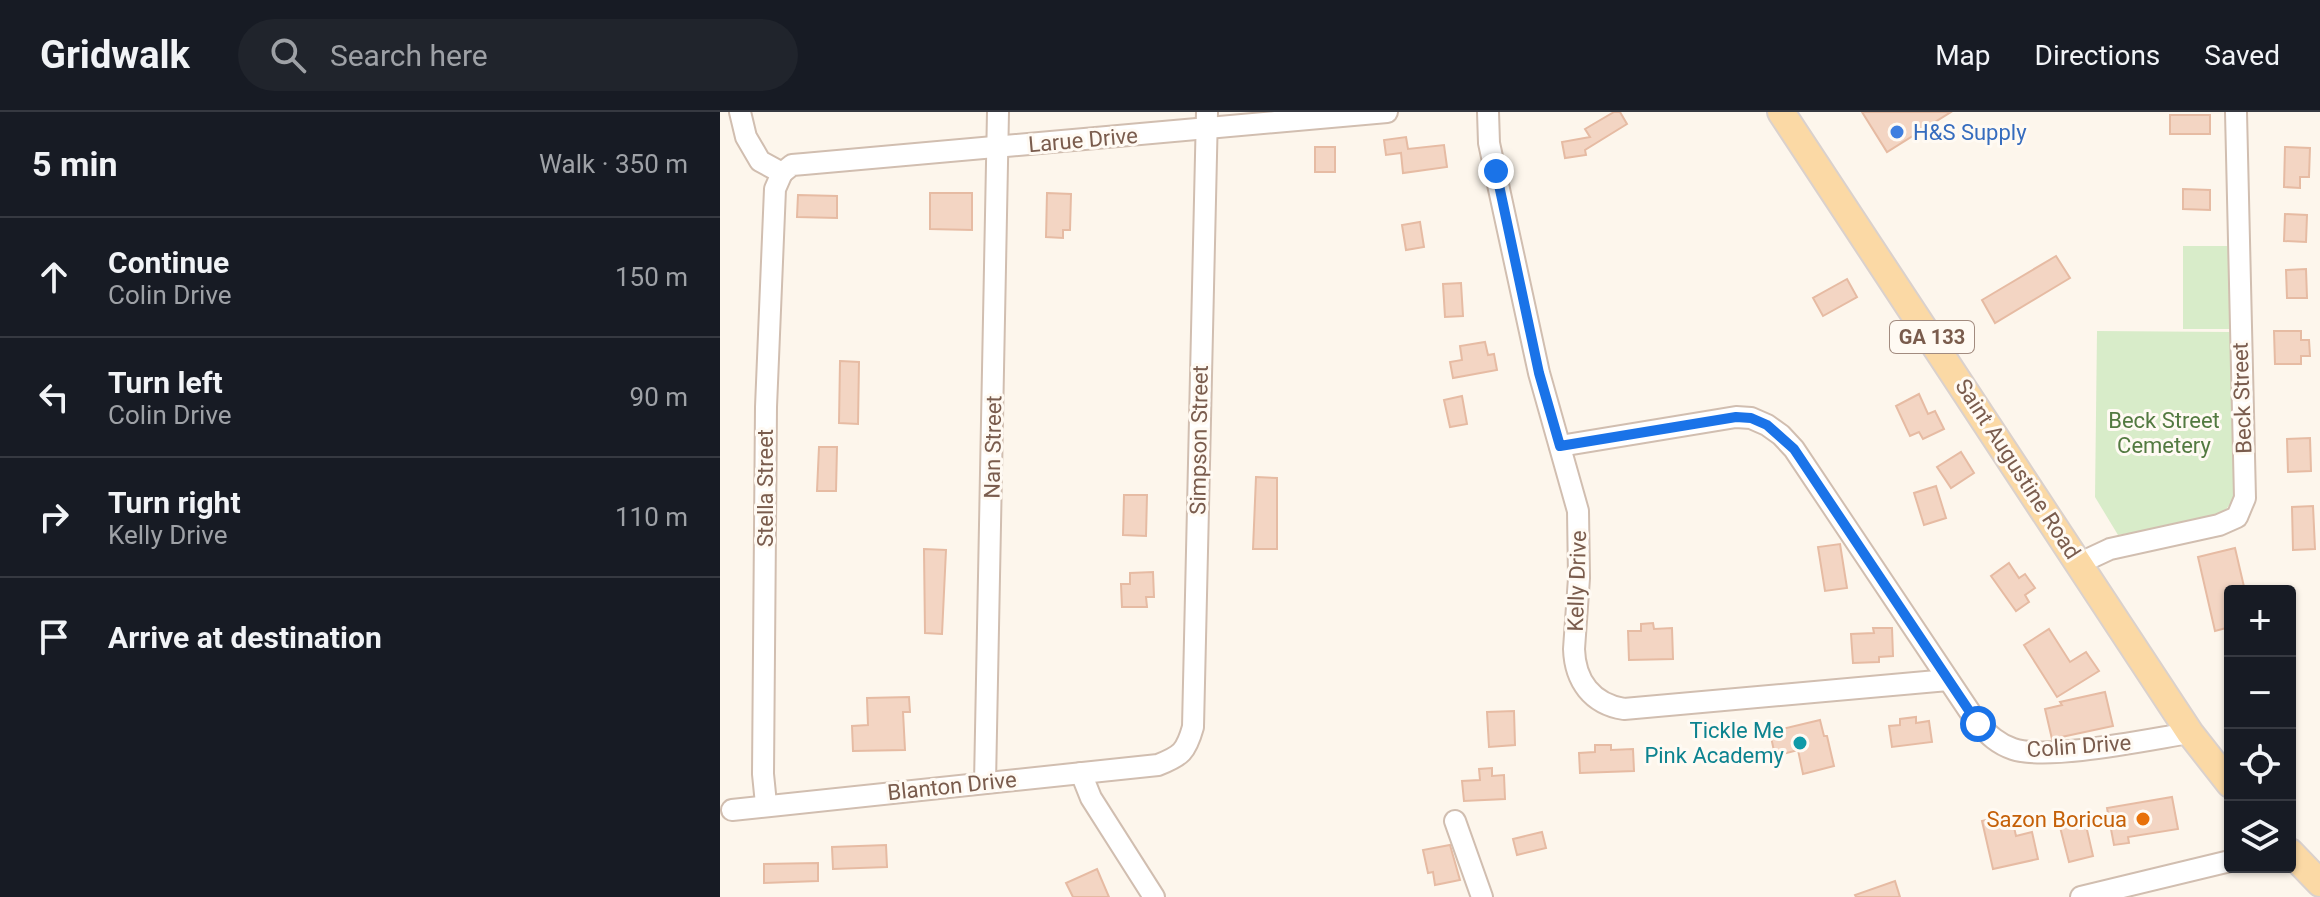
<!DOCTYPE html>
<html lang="en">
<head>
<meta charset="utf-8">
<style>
	body { margin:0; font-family:Roboto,sans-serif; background:#20242c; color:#f1f3f6 }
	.controls { position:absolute; right:24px; bottom:24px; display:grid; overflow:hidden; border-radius:8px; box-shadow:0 2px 6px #0004 }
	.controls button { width:72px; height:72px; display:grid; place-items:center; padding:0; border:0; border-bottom:2px solid #363941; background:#171b24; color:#f1f3f6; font:40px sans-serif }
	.stop { position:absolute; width:24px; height:24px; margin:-18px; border:6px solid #1a73e8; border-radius:50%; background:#fff }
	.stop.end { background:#1a73e8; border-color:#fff; box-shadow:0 2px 8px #0008 }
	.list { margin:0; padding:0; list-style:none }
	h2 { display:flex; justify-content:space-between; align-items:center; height:104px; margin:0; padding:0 32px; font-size:34px }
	h2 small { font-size:26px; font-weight:400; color:#9ea1a6 }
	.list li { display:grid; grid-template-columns:52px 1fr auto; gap:24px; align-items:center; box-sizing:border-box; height:120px; padding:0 32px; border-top:2px solid #363941 }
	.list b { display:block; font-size:30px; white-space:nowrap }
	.list p { margin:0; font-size:26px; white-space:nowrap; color:#9ea1a6 }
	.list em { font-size:26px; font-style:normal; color:#9ea1a6 }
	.icon { flex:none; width:44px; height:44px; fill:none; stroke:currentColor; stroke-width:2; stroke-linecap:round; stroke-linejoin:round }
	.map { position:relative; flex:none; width:1600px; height:785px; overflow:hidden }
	header { display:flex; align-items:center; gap:48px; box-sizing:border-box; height:112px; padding:0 40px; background:#171b24; border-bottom:2px solid #363941 }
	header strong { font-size:38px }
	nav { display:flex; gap:44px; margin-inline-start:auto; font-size:28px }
	.search { width:560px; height:72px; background:#20242c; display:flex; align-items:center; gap:20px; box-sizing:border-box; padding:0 28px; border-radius:44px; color:#9ea1a6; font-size:30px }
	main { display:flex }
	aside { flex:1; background:#171b24 }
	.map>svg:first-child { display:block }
	.green { fill:#d8ecc9 }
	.building { fill:#f3d5c3; stroke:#e6bba3; stroke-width:2 }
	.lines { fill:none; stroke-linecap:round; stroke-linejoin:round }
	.minor-casing { stroke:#d1beb0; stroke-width:24 }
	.major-casing { stroke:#dad1cd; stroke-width:30 }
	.minor { stroke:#fff; stroke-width:20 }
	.major { stroke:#fbd9a5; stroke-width:26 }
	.route { stroke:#1a73e8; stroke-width:10 }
	.shop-dot { fill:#3f7fe0; stroke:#fffaf3; stroke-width:3 }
	.culture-dot { fill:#0f9aa8; stroke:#fffaf3; stroke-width:3 }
	.food-dot { fill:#e8710a; stroke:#fffaf3; stroke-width:3 }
	.labels { text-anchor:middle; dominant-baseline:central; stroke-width:6; stroke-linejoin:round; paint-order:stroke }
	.shield { fill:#fffaf3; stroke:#a28b7f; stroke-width:2 }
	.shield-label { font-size:20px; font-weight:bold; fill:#7a5c4d }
	.shop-label { font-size:22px; fill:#366cbe; stroke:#fffaf3; text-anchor:start }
	.street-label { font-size:22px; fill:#7a5c4d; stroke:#fffaf3 }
	.park-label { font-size:22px; fill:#537a41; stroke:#fffaf3 }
	.culture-label { font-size:22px; fill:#0d838f; stroke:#fffaf3; text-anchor:end }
	.food-label { font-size:22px; fill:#c56008; stroke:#fffaf3; text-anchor:end }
</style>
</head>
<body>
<header>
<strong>Gridwalk</strong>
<div class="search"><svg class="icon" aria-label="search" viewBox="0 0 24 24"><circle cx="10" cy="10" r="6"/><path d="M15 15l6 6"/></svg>Search here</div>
<nav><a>Map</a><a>Directions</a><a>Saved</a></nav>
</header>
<main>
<aside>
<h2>5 min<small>Walk · 350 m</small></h2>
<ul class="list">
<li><svg class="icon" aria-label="ahead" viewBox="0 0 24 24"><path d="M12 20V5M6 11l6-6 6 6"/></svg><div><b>Continue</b><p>Colin Drive</p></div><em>150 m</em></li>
<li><svg class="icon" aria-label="left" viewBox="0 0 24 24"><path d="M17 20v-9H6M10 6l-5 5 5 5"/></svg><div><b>Turn left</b><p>Colin Drive</p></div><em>90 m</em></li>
<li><svg class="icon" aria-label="right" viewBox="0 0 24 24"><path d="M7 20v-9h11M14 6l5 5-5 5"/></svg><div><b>Turn right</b><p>Kelly Drive</p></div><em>110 m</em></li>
<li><svg class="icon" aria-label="arrive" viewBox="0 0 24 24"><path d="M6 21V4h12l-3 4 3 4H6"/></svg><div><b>Arrive at destination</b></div></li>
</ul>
</aside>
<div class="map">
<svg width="1600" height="785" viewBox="0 0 1600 785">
	<rect width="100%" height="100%" fill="#fdf6ec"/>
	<g class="green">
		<polygon points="1463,134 1511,134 1510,217 1463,217"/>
		<polygon points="1377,219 1511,220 1514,387 1504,400 1492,407 1398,423 1375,385"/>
	</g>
	<g class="building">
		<polygon points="894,0 900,0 907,12 865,38 866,43 845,46 842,30 870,25 865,17"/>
		<polygon points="1142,0 1231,0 1167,40"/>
		<rect x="1450" y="3" width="40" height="19"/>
		<polygon points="686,25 688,37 724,33 727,55 683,61 681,41 666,43 664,28"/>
		<rect x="595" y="35" width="20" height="25"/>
		<polygon points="1565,35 1590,36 1589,65 1580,65 1580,76 1564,75"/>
		<polygon points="1463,77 1490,78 1490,98 1463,97"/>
		<polygon points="210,81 252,81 252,118 210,117"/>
		<polygon points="327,81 351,82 350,118 343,118 343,126 326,125"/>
		<polygon points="78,83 117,84 117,106 77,105"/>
		<polygon points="1565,102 1587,103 1586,130 1564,129"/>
		<polygon points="700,110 704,135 686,138 682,113"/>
		<polygon points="1336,144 1350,166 1275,211 1262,188"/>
		<polygon points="1586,157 1587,186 1567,186 1566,158"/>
		<polygon points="1127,167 1137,185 1103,204 1093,186"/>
		<polygon points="741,171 743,204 725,205 723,172"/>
		<polygon points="1554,219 1581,219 1581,228 1589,228 1590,244 1581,244 1581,252 1555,252"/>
		<polygon points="765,230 768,243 774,242 777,258 733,266 730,250 742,248 740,234"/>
		<polygon points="120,249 139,250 138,312 119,311"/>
		<polygon points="1199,282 1208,302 1215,299 1224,317 1203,327 1199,320 1190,324 1176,294"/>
		<polygon points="742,284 747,312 730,315 724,288"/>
		<polygon points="1590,326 1591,359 1568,360 1567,327"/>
		<polygon points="99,335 117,335 116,379 97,379"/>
		<polygon points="1241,340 1254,361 1231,376 1217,355"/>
		<polygon points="536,365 557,366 557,437 533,437"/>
		<polygon points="1216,374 1226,406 1204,413 1194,381"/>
		<polygon points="404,383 427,383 426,424 403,423"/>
		<polygon points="1593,394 1595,437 1573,438 1572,395"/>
		<polygon points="1120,432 1127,476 1105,479 1098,435"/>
		<polygon points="1515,436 1525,479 1510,479 1510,515 1495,519 1478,445"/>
		<polygon points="204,437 226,438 222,522 205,521"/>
		<polygon points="1289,451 1299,466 1305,462 1315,476 1305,483 1309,490 1296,499 1271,464"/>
		<polygon points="433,460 434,485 426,485 427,495 402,495 401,472 410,472 410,461"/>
		<polygon points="933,511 934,517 952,516 953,547 909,548 908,519 921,519 921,512"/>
		<polygon points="1153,516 1172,516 1173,544 1159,545 1159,550 1133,551 1131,522 1154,521"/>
		<polygon points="1329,517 1350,550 1366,540 1379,559 1337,585 1304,533"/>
		<polygon points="1385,580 1393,614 1332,627 1325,597 1342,593 1340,590"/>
		<polygon points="189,585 190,600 183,600 185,638 133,639 132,614 148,613 147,586"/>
		<polygon points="794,599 795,633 769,635 767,600"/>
		<polygon points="1196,605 1196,611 1209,609 1212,630 1172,635 1169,614 1180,613 1180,607"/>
		<polygon points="1100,608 1104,624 1107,624 1114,654 1083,662 1078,638 1055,644 1050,620"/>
		<polygon points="875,633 891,633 891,638 913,637 914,659 860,661 859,641 875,640"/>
		<polygon points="772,656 772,664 784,663 785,687 744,689 742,669 760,668 759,657"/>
		<polygon points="1452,685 1458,717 1408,725 1409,731 1394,733 1387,696"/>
		<polygon points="1291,702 1296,724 1312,720 1318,747 1273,757 1262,709"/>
		<polygon points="1365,709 1373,744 1349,750 1340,715"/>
		<polygon points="822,720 826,736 797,743 793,727"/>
		<polygon points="166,733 167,755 113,757 112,735"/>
		<polygon points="730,733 740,768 715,773 713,760 708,761 703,738"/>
		<polygon points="98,751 98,769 44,771 44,752"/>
		<polygon points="377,757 389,785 353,785 346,771"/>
		<polygon points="1175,769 1180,785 1136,785 1135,783"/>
	</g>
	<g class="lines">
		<g class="minor-casing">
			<g id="minor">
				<polyline points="20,0 26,25 40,49 62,61"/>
				<path d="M768,0L769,31L819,261L858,399L859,466L854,537C855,569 872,592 904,597L1228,568"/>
				<polyline points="62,61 72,53 84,52 667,0"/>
				<path d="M840,334L1016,305L1031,306L1047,313L1061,323L1074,337L1258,612C1269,623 1278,632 1293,637C1328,649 1431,627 1470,621"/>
				<polyline points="1360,451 1390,437 1499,413 1517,405 1525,386 1516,0"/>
				<polyline points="361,661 371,686 434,785"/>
				<polyline points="265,671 278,0"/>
				<polyline points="46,692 43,662 46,295 55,77 62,61"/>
				<path d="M12,698L438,653C461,644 466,640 473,615L487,0"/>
				<polyline points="735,709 762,785"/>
				<polyline points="1361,785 1510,749"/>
			</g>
		</g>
		<g class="major-casing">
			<g id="major">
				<polyline points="1061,0 1470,621 1510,672"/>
				<polyline points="1570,740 1600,771"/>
			</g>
		</g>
		<use href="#minor" class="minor"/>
		<use href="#major" class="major"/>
	</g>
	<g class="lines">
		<polyline class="route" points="776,59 819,261 840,334 1016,305 1031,306 1047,313 1074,337 1258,612"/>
	</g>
	<circle class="shop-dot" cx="1177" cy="20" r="8"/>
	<circle class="culture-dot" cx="1080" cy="631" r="8"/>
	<circle class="food-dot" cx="1423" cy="707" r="8"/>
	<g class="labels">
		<rect class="shield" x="1170" y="209" width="84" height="32" rx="6"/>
		<g class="shield-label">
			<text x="1212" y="225">GA 133</text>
		</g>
		<g class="shop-label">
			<text x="1193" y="20">H&amp;S Supply</text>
		</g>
		<g class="street-label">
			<text transform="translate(363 28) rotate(-5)">Larue Drive</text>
			<text transform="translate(1522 286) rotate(-92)">Beck Street</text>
			<text transform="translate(479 328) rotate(-89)">Simpson Street</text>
			<text transform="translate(273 335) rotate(-89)">Nan Street</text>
			<text transform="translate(1298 357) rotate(57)">Saint Augustine Road</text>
			<text transform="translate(45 376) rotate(-90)">Stella Street</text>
			<text transform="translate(857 469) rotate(-88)">Kelly Drive</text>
			<text transform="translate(1359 634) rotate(-4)">Colin Drive</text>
			<text transform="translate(232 674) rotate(-6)">Blanton Drive</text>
		</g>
		<g class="park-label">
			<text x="1444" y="308">Beck Street<tspan x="1444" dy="25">Cemetery</tspan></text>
		</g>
		<g class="culture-label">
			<text x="1064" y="618">Tickle Me<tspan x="1064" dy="25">Pink Academy</tspan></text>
		</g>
		<g class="food-label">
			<text x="1407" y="707">Sazon Boricua</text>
		</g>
	</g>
</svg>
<div class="controls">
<button>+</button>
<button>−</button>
<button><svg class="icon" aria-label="locate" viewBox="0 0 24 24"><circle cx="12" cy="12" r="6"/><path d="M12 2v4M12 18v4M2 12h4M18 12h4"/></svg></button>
<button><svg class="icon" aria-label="layers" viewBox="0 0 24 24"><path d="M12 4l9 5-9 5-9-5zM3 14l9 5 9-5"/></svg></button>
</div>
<div class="stop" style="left:1258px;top:612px"></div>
<div class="stop end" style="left:776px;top:59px"></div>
</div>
</main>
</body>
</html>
